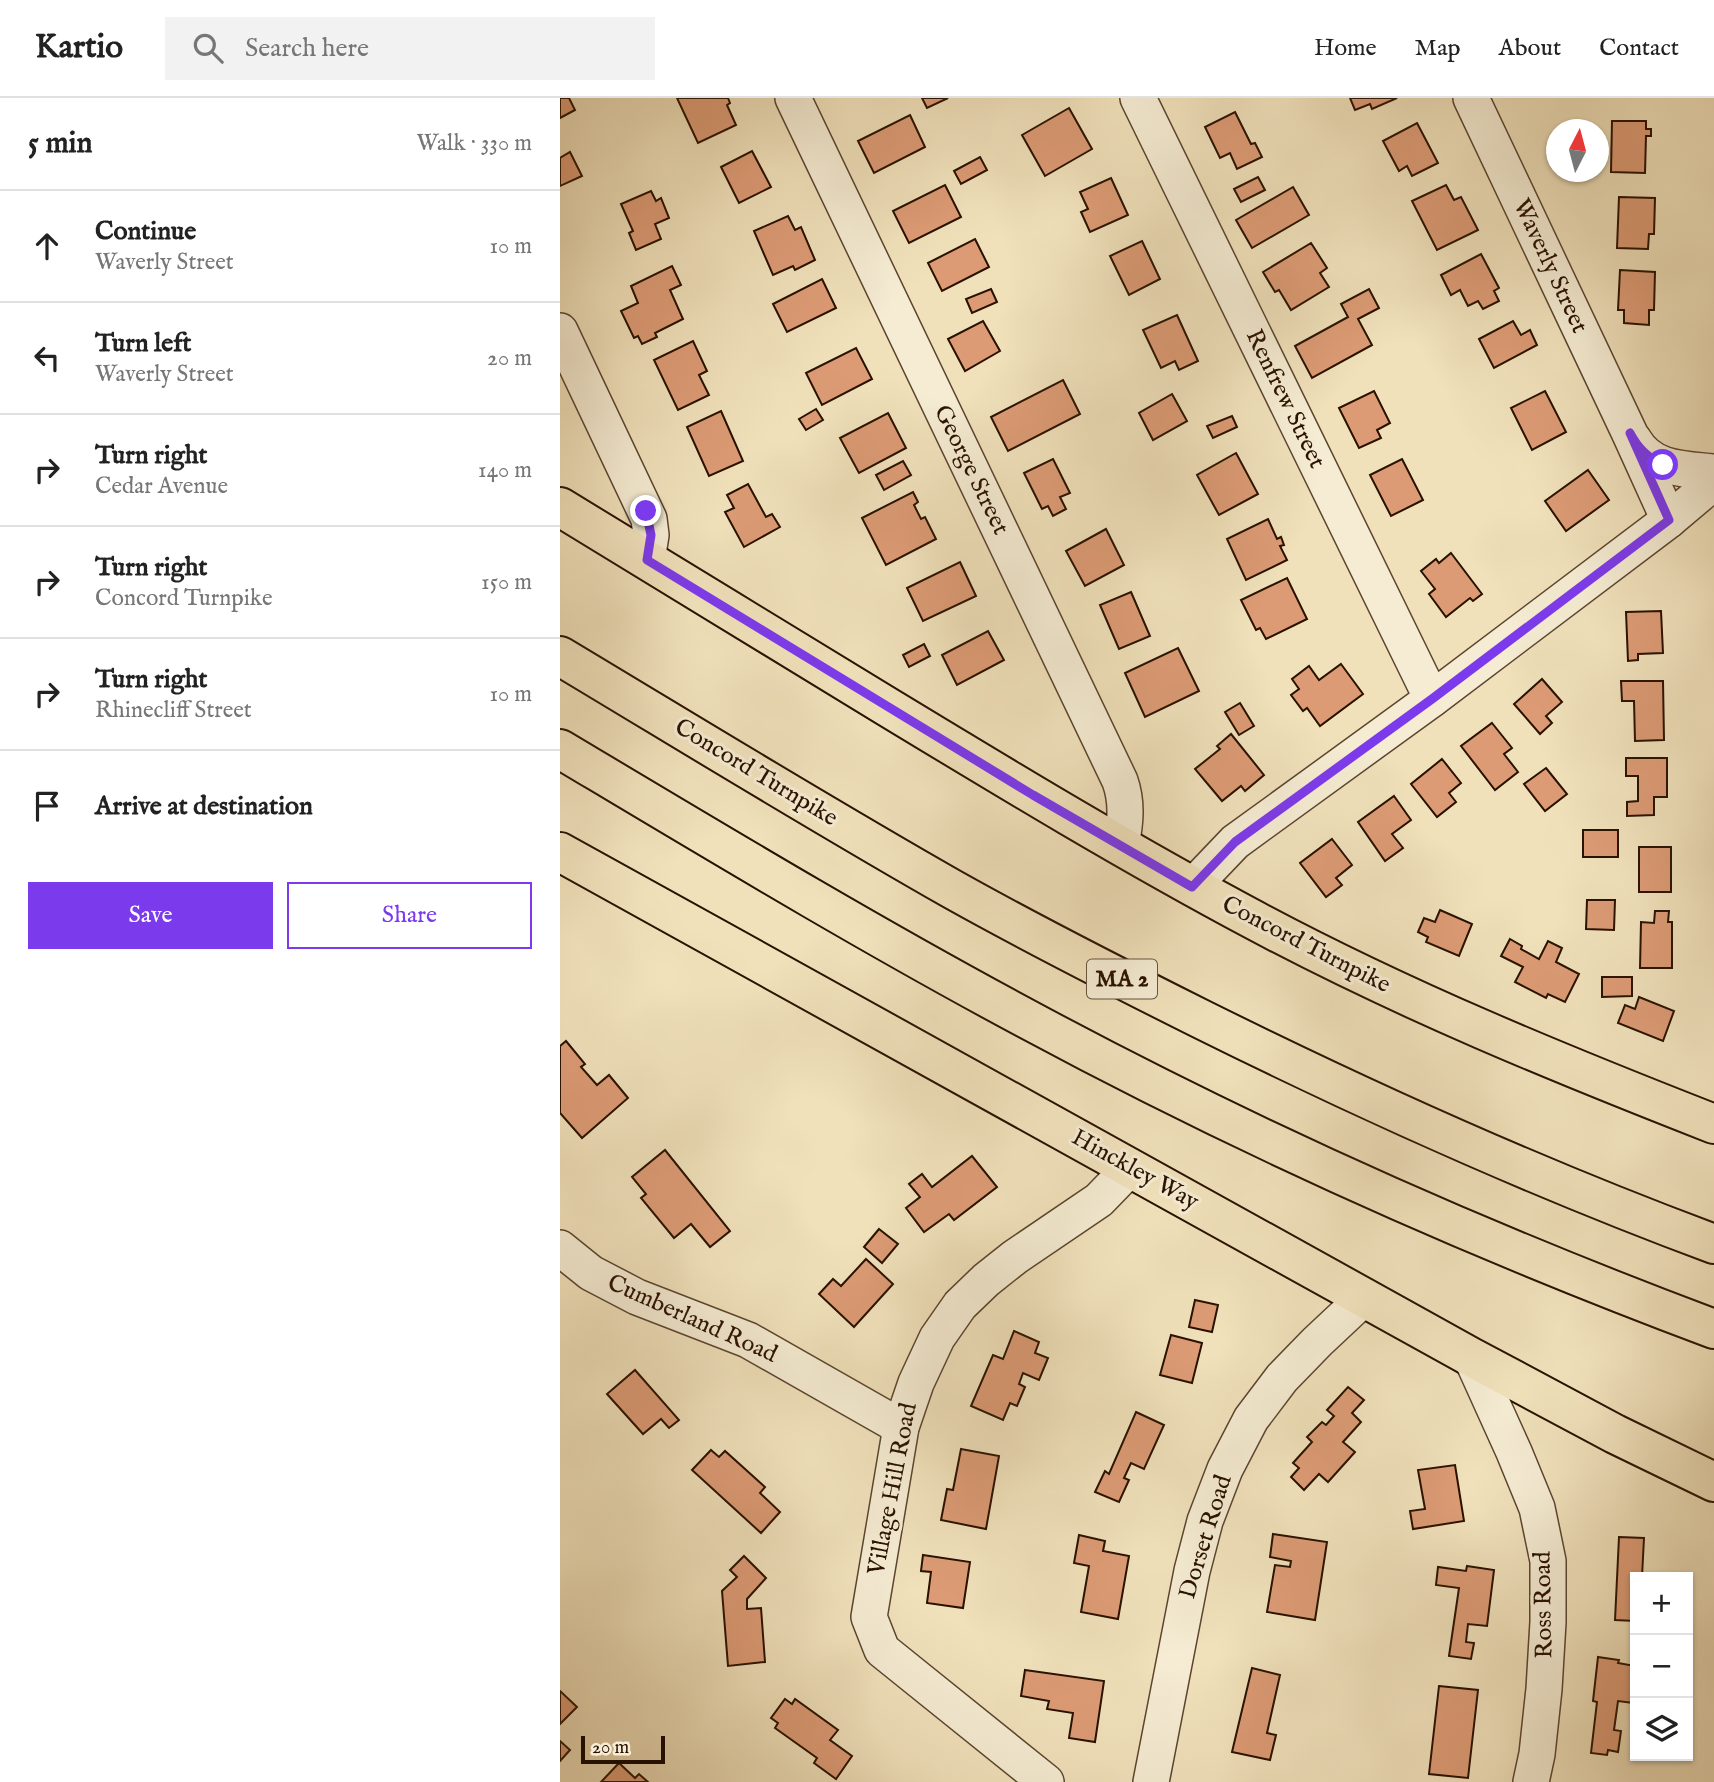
<!DOCTYPE html>
<html lang="en">
<head>
<meta charset="utf-8">
<style>
	body { margin:0; font-family:"IM FELL English",serif; background:#f2f2f2; color:#222 }
	.controls { position:absolute; right:21px; bottom:21px; display:grid; overflow:hidden; border-radius:0px; box-shadow:0 2px 5px #0004 }
	.controls button { width:63px; height:63px; display:grid; place-items:center; padding:0; border:0; border-bottom:2px solid #e0e0e0; background:#fff; color:#222; font:35px sans-serif }
	.compass { position:absolute; left:986px; top:21px; width:63px; height:63px; border-radius:50%; background:#fff; box-shadow:0 2px 5px #0004; rotate:6deg }
	.scale { position:absolute; left:21px; bottom:18px; width:84px; box-sizing:border-box; padding-left:7px; border:4px solid #291100; border-top:0; font-size:19px; line-height:24px; white-space:nowrap; color:#291100; -webkit-text-stroke:5px #f5ecd3; paint-order:stroke }
	.stop { position:absolute; width:21px; height:21px; margin:-16px; border:5px solid #7c3aed; border-radius:50%; background:#fff }
	.stop.end { background:#7c3aed; border-color:#fff; box-shadow:0 2px 7px #0008 }
	.list { margin:0; padding:0; list-style:none }
	h2 { display:flex; justify-content:space-between; align-items:center; height:91px; margin:0; padding:0 28px; font-size:30px }
	h2 small { font-size:23px; font-weight:400; color:#767676 }
	.list li { display:grid; grid-template-columns:46px 1fr auto; gap:21px; align-items:center; box-sizing:border-box; height:112px; padding:0 28px; border-top:2px solid #e0e0e0 }
	.list b { display:block; font-size:26px; white-space:nowrap }
	.list p { margin:0; font-size:23px; white-space:nowrap; color:#767676 }
	.list em { font-size:23px; font-style:normal; color:#767676 }
	.actions { display:flex; gap:14px; padding:21px 28px }
	.actions a { flex:1; padding:16px 0; border:2px solid #7c3aed; border-radius:0px; text-align:center; font-size:24px; color:#7c3aed }
	.actions .main { background:#7c3aed; color:#fff }
	.icon { flex:none; width:38px; height:38px; fill:none; stroke:currentColor; stroke-width:2; stroke-linecap:round; stroke-linejoin:round }
	.map { position:relative; flex:none; width:1154px; height:1684px; overflow:hidden }
	header { display:flex; align-items:center; gap:42px; box-sizing:border-box; height:98px; padding:0 35px; background:#fff; border-bottom:2px solid #e0e0e0 }
	header strong { font-size:33px }
	nav { display:flex; gap:38px; margin-inline-start:auto; font-size:24px }
	.search { width:490px; height:63px; background:#f2f2f2; display:flex; align-items:center; gap:18px; box-sizing:border-box; padding:0 24px; border-radius:0px; color:#767676; font-size:26px }
	main { display:flex }
	aside { flex:1; background:#fff }
	.map>svg:first-child { display:block }
	.building { fill:#dc9b75; stroke:#291100; stroke-width:2 }
	.lines { fill:none; stroke-linecap:round; stroke-linejoin:round }
	.minor-casing { stroke:#5b452f; stroke-width:38 }
	.major-casing { stroke:#291100; stroke-width:42 }
	.highway-casing { stroke:#291100; stroke-width:42 }
	.minor { stroke:#f5ecd3; stroke-width:35 }
	.major { stroke:#f0e1bb; stroke-width:38 }
	.highway { stroke:#f0e1bb; stroke-width:38 }
	.route { stroke:#7c3aed; stroke-width:9 }
	.labels { text-anchor:middle; dominant-baseline:central; stroke-width:6; stroke-linejoin:round; paint-order:stroke }
	.shield { fill:#f5ecd3; stroke:#66533f; stroke-width:2 }
	.shield-label { font-size:23px; font-weight:bold; fill:#291100 }
	.street-label { font-size:24px; fill:#291100; stroke:#f5ecd3 }
</style>
</head>
<body>
<header>
<strong>Kartio</strong>
<div class="search"><svg class="icon" aria-label="search" viewBox="0 0 24 24"><circle cx="10" cy="10" r="6"/><path d="M15 15l6 6"/></svg>Search here</div>
<nav><a>Home</a><a>Map</a><a>About</a><a>Contact</a></nav>
</header>
<main>
<aside>
<h2>5 min<small>Walk · 330 m</small></h2>
<ul class="list">
<li><svg class="icon" aria-label="ahead" viewBox="0 0 24 24"><path d="M12 20V5M6 11l6-6 6 6"/></svg><div><b>Continue</b><p>Waverly Street</p></div><em>10 m</em></li>
<li><svg class="icon" aria-label="left" viewBox="0 0 24 24"><path d="M17 20v-9H6M10 6l-5 5 5 5"/></svg><div><b>Turn left</b><p>Waverly Street</p></div><em>20 m</em></li>
<li><svg class="icon" aria-label="right" viewBox="0 0 24 24"><path d="M7 20v-9h11M14 6l5 5-5 5"/></svg><div><b>Turn right</b><p>Cedar Avenue</p></div><em>140 m</em></li>
<li><svg class="icon" aria-label="right" viewBox="0 0 24 24"><path d="M7 20v-9h11M14 6l5 5-5 5"/></svg><div><b>Turn right</b><p>Concord Turnpike</p></div><em>150 m</em></li>
<li><svg class="icon" aria-label="right" viewBox="0 0 24 24"><path d="M7 20v-9h11M14 6l5 5-5 5"/></svg><div><b>Turn right</b><p>Rhinecliff Street</p></div><em>10 m</em></li>
<li><svg class="icon" aria-label="arrive" viewBox="0 0 24 24"><path d="M6 21V4h12l-3 4 3 4H6"/></svg><div><b>Arrive at destination</b></div></li>
</ul>
<div class="actions"><a class="main">Save</a><a>Share</a></div>
</aside>
<div class="map">
<svg width="1154" height="1684" viewBox="0 0 1154 1684">
	<rect width="100%" height="100%" fill="#f0e1bb"/>
	<filter id="stains"><feTurbulence type="fractalNoise" baseFrequency=".00286" numOctaves="4"/><feColorMatrix values="0 0 0 0 .2 0 0 0 0 .09 0 0 0 0 .02 0 0 0 .5 -.17"/></filter>
	<radialGradient id="worn" r=".72"><stop offset=".6" stop-color="#630" stop-opacity="0"/><stop offset="1" stop-color="#630" stop-opacity=".3"/></radialGradient>
	<g class="building">
		<polygon points="0,0 9,0 15,12 0,20"/>
		<polygon points="117,0 168,0 170,5 167,7 176,27 138,45"/>
		<polygon points="362,0 388,0 367,10"/>
		<polygon points="790,0 837,0 812,11 810,6 795,12"/>
		<polygon points="509,10 532,51 485,78 462,37"/>
		<polygon points="675,14 691,46 695,45 702,59 677,71 670,55 660,60 645,29"/>
		<polygon points="350,17 365,49 314,75 298,43"/>
		<polygon points="1052,23 1086,23 1086,31 1091,31 1091,38 1086,38 1085,75 1051,74"/>
		<polygon points="857,25 878,65 852,78 847,68 839,73 823,43"/>
		<polygon points="192,53 211,89 179,105 161,69"/>
		<polygon points="10,54 22,78 0,88 0,60"/>
		<polygon points="420,59 427,72 401,86 394,73"/>
		<polygon points="698,79 705,92 681,104 674,91"/>
		<polygon points="551,80 568,117 530,134 521,114 528,111 520,94"/>
		<polygon points="385,87 401,119 349,145 333,113"/>
		<polygon points="886,87 894,102 901,99 918,132 877,152 852,103"/>
		<polygon points="733,89 749,117 692,150 676,122"/>
		<polygon points="91,93 96,103 101,100 109,120 95,126 101,141 76,152 69,135 73,133 61,106"/>
		<polygon points="1059,99 1095,100 1094,136 1089,136 1088,151 1057,150"/>
		<polygon points="228,118 235,132 241,129 255,162 235,172 233,168 213,177 194,133"/>
		<polygon points="415,141 429,169 382,193 368,165"/>
		<polygon points="582,143 600,181 569,197 550,158"/>
		<polygon points="751,145 767,170 760,175 769,189 731,212 719,192 715,194 703,174"/>
		<polygon points="921,156 939,190 934,193 939,203 923,211 918,203 908,208 900,192 891,197 881,177"/>
		<polygon points="112,168 121,187 110,192 123,221 95,235 97,239 82,246 78,238 74,240 61,213 78,205 71,188"/>
		<polygon points="1060,172 1095,174 1094,212 1089,212 1089,227 1064,225 1064,212 1058,212"/>
		<polygon points="262,181 276,210 227,234 213,206"/>
		<polygon points="431,191 437,204 412,215 406,201"/>
		<polygon points="809,191 819,210 798,221 812,247 752,280 735,248 788,219 781,206"/>
		<polygon points="617,217 638,263 619,272 615,263 601,270 583,232"/>
		<polygon points="423,223 440,253 405,273 388,241"/>
		<polygon points="953,223 961,237 970,232 977,247 934,270 919,241"/>
		<polygon points="133,243 147,273 139,277 149,297 118,312 94,262"/>
		<polygon points="296,250 312,281 262,307 246,275"/>
		<polygon points="503,282 520,316 448,353 431,319"/>
		<polygon points="814,293 830,325 817,332 821,340 799,350 779,310"/>
		<polygon points="985,293 1006,334 972,352 951,310"/>
		<polygon points="612,296 627,323 593,342 579,315"/>
		<polygon points="256,311 263,322 246,332 239,321"/>
		<polygon points="161,313 183,363 149,378 127,329"/>
		<polygon points="328,315 346,350 299,375 280,340"/>
		<polygon points="672,318 677,329 653,340 647,328"/>
		<polygon points="676,355 698,396 659,417 637,377"/>
		<polygon points="493,361 510,395 500,399 506,411 493,418 488,408 482,411 464,375"/>
		<polygon points="842,361 863,402 831,418 810,377"/>
		<polygon points="343,363 351,377 324,392 316,377"/>
		<polygon points="1028,372 1049,402 1006,433 985,403"/>
		<polygon points="188,386 206,419 212,416 220,429 184,449 165,414 174,410 167,397"/>
		<polygon points="353,394 358,404 354,407 361,421 365,419 376,441 326,467 302,420"/>
		<polygon points="708,421 717,441 721,439 724,447 720,448 727,462 686,482 667,441"/>
		<polygon points="546,431 564,467 525,488 506,453"/>
		<polygon points="891,455 922,496 913,503 910,500 886,519 869,496 875,491 861,473 876,461 879,465"/>
		<polygon points="400,464 416,498 363,523 347,490"/>
		<polygon points="727,480 747,521 706,541 700,530 696,532 681,502"/>
		<polygon points="571,494 590,538 559,551 540,507"/>
		<polygon points="1101,513 1103,555 1078,556 1078,562 1068,563 1066,514"/>
		<polygon points="428,533 444,562 397,587 382,557"/>
		<polygon points="364,546 370,558 349,569 343,557"/>
		<polygon points="618,550 639,593 585,619 565,575"/>
		<polygon points="781,566 803,596 760,628 747,610 743,613 731,597 739,591 732,581 749,568 759,582"/>
		<polygon points="982,581 1002,604 986,618 992,625 980,636 954,606"/>
		<polygon points="1061,583 1103,583 1104,642 1075,643 1074,603 1062,603"/>
		<polygon points="680,605 694,628 679,637 665,614"/>
		<polygon points="932,625 952,650 944,656 958,674 935,692 901,648"/>
		<polygon points="671,636 704,677 685,693 681,688 662,703 635,671 660,651 657,648"/>
		<polygon points="1066,660 1107,660 1107,699 1094,699 1094,717 1067,718 1067,704 1078,703 1078,678 1066,678"/>
		<polygon points="882,661 901,685 889,695 896,704 877,719 851,686"/>
		<polygon points="986,670 1007,696 985,713 964,686"/>
		<polygon points="834,698 851,722 832,736 843,750 825,763 798,724"/>
		<rect x="1023" y="732" width="35" height="27"/>
		<polygon points="772,741 792,767 776,780 782,787 766,799 740,765"/>
		<rect x="1079" y="749" width="32" height="45"/>
		<polygon points="1027,802 1055,802 1054,832 1026,831"/>
		<polygon points="880,812 912,826 899,858 866,844 868,839 858,834 864,820 875,824"/>
		<polygon points="1095,813 1109,813 1108,824 1112,824 1112,870 1080,870 1081,824 1094,825"/>
		<polygon points="950,841 962,848 961,851 979,861 988,843 1002,850 996,864 1019,876 1005,904 988,896 986,900 955,884 963,869 941,858"/>
		<polygon points="1042,879 1072,879 1072,898 1042,899"/>
		<polygon points="1079,899 1114,913 1103,943 1058,925 1065,907 1075,911"/>
		<polygon points="6,943 25,966 21,969 37,987 49,977 68,1000 22,1040 0,1015 0,948"/>
		<polygon points="105,1052 170,1133 150,1149 131,1126 114,1140 81,1100 86,1096 72,1079"/>
		<polygon points="412,1058 437,1089 394,1122 389,1116 364,1134 346,1110 360,1099 349,1086 362,1076 372,1089"/>
		<polygon points="319,1131 338,1146 322,1165 304,1149"/>
		<polygon points="306,1161 333,1186 294,1229 259,1196 273,1181 281,1188"/>
		<polygon points="635,1202 658,1207 652,1234 629,1229"/>
		<polygon points="454,1233 479,1244 475,1255 488,1260 479,1282 463,1275 459,1286 465,1289 457,1308 450,1305 443,1322 411,1308 433,1257 443,1261"/>
		<polygon points="611,1237 642,1245 632,1285 600,1277"/>
		<polygon points="75,1272 119,1322 109,1330 101,1321 83,1336 47,1296"/>
		<polygon points="788,1289 804,1302 792,1315 801,1324 783,1344 795,1354 768,1384 759,1376 744,1392 731,1379 739,1370 733,1365 752,1344 747,1339 762,1324 766,1327 774,1318 767,1312"/>
		<polygon points="576,1314 604,1327 584,1371 571,1365 564,1380 569,1382 559,1404 535,1394 545,1373 549,1376"/>
		<polygon points="401,1351 439,1358 426,1431 381,1422 387,1391 393,1392"/>
		<polygon points="151,1352 159,1359 165,1353 205,1389 200,1395 220,1414 201,1435 132,1372"/>
		<polygon points="895,1367 904,1423 853,1431 850,1413 865,1411 858,1372"/>
		<polygon points="713,1436 767,1444 755,1522 707,1514 715,1467 730,1469 731,1463 710,1459"/>
		<polygon points="519,1437 545,1443 543,1453 569,1458 558,1521 521,1514 529,1468 514,1465"/>
		<polygon points="1059,1439 1084,1440 1082,1479 1075,1479 1075,1523 1055,1522"/>
		<polygon points="363,1457 410,1464 403,1510 367,1505 371,1474 361,1473"/>
		<polygon points="184,1458 206,1480 187,1501 187,1511 201,1510 205,1564 168,1568 162,1493 177,1479 170,1472"/>
		<polygon points="907,1468 934,1472 927,1528 908,1526 906,1544 914,1545 911,1561 889,1558 899,1490 876,1487 878,1469 906,1473"/>
		<polygon points="1038,1559 1059,1562 1058,1565 1075,1568 1074,1605 1058,1603 1054,1632 1061,1633 1058,1654 1048,1652 1047,1657 1031,1655 1037,1604 1033,1603"/>
		<polygon points="692,1570 720,1577 707,1635 716,1637 710,1662 672,1654"/>
		<polygon points="465,1572 544,1583 535,1644 509,1640 513,1615 487,1611 489,1603 461,1598"/>
		<polygon points="879,1588 918,1592 908,1680 869,1676"/>
		<polygon points="0,1593 17,1609 0,1626"/>
		<polygon points="225,1601 232,1606 235,1601 278,1632 270,1642 292,1658 276,1681 254,1665 257,1660 215,1630 218,1625 211,1620"/>
		<polygon points="0,1643 10,1652 0,1663"/>
		<polygon points="59,1665 75,1680 79,1676 88,1684 41,1684"/>
	</g>
	<g class="lines">
		<g class="minor-casing">
			<g id="minor">
				<path d="M233,0L560,683C568,706 565,726 561,749"/>
				<polyline points="578,0 872,601"/>
				<polyline points="911,0 1070,336 1109,422"/>
				<polyline points="0,233 89,421 91,437 87,462"/>
				<path d="M1074,342C1091,372 1124,371 1154,374"/>
				<polyline points="632,789 675,744 872,601 1109,422 1154,384"/>
				<polyline points="0,1150 31,1175 77,1199 188,1242 341,1329"/>
				<polyline points="911,1259 954,1354 977,1410 988,1463 988,1524 984,1591 977,1656 971,1684"/>
				<polyline points="486,1684 322,1552 309,1519 341,1329 356,1285 377,1240 400,1207 426,1182 455,1159 539,1102 570,1070"/>
				<polyline points="591,1684 632,1473 645,1423 665,1371 691,1321 722,1280 757,1244 805,1199"/>
			</g>
		</g>
		<g class="major-casing">
			<g id="major">
				<path d="M0,409C109,475 217,542 326,608C448,682 570,756 696,823C844,902 998,965 1154,1026"/>
				<polyline points="0,754 911,1259 1055,1336 1154,1384"/>
			</g>
		</g>
		<g class="highway-casing">
			<g id="highway">
				<path d="M0,558C130,636 260,716 392,791C474,837 557,879 641,921C808,1004 979,1081 1154,1146"/>
				<path d="M0,651C154,743 308,836 467,921C688,1040 919,1143 1154,1231"/>
			</g>
		</g>
		<use href="#minor" class="minor"/>
		<use href="#major" class="major"/>
		<use href="#highway" class="highway"/>
	</g>
	<g class="lines">
		<path class="route" d="M86,413L91,437L87,462L473,697L632,789L675,744L872,601L1109,422L1070,335C1078,350 1087,359 1103,367"/>
	</g>
	<g class="labels">
		<rect class="shield" x="527" y="861.5" width="70" height="39" rx="5"/>
		<g class="shield-label">
			<text x="562" y="881">MA 2</text>
		</g>
		<g class="street-label">
			<text transform="translate(990 168) rotate(65)">Waverly Street</text>
			<text transform="translate(725 301) rotate(64)">Renfrew Street</text>
			<text transform="translate(411 372) rotate(64)">George Street</text>
			<text transform="translate(196 675) rotate(31)">Concord Turnpike</text>
			<text transform="translate(746 847) rotate(27)">Concord Turnpike</text>
			<text transform="translate(575 1072) rotate(29)">Hinckley Way</text>
			<text transform="translate(132 1221) rotate(24)">Cumberland Road</text>
			<text transform="translate(333 1391) rotate(-79)">Village Hill Road</text>
			<text transform="translate(646 1439) rotate(-73)">Dorset Road</text>
			<text transform="translate(984 1507) rotate(-91)">Ross Road</text>
		</g>
	</g>
	<rect width="100%" height="100%" filter="url(#stains)"/>
	<rect width="100%" height="100%" fill="url(#worn)"/>
</svg>
<div class="controls">
<button>+</button>
<button>−</button>
<button><svg class="icon" aria-label="layers" viewBox="0 0 24 24"><path d="M12 4l9 5-9 5-9-5zM3 14l9 5 9-5"/></svg></button>
</div>
<svg class="compass" viewBox="-18 -18 36 36"><path d="M0-13l5 13h-10z" fill="#e53935"/><path d="M0 13l5-13h-10z" fill="#767676"/></svg>
<div class="scale">20 m</div>
<div class="stop" style="left:1103px;top:367px"></div>
<div class="stop end" style="left:86px;top:413px"></div>
</div>
</main>
</body>
</html>
